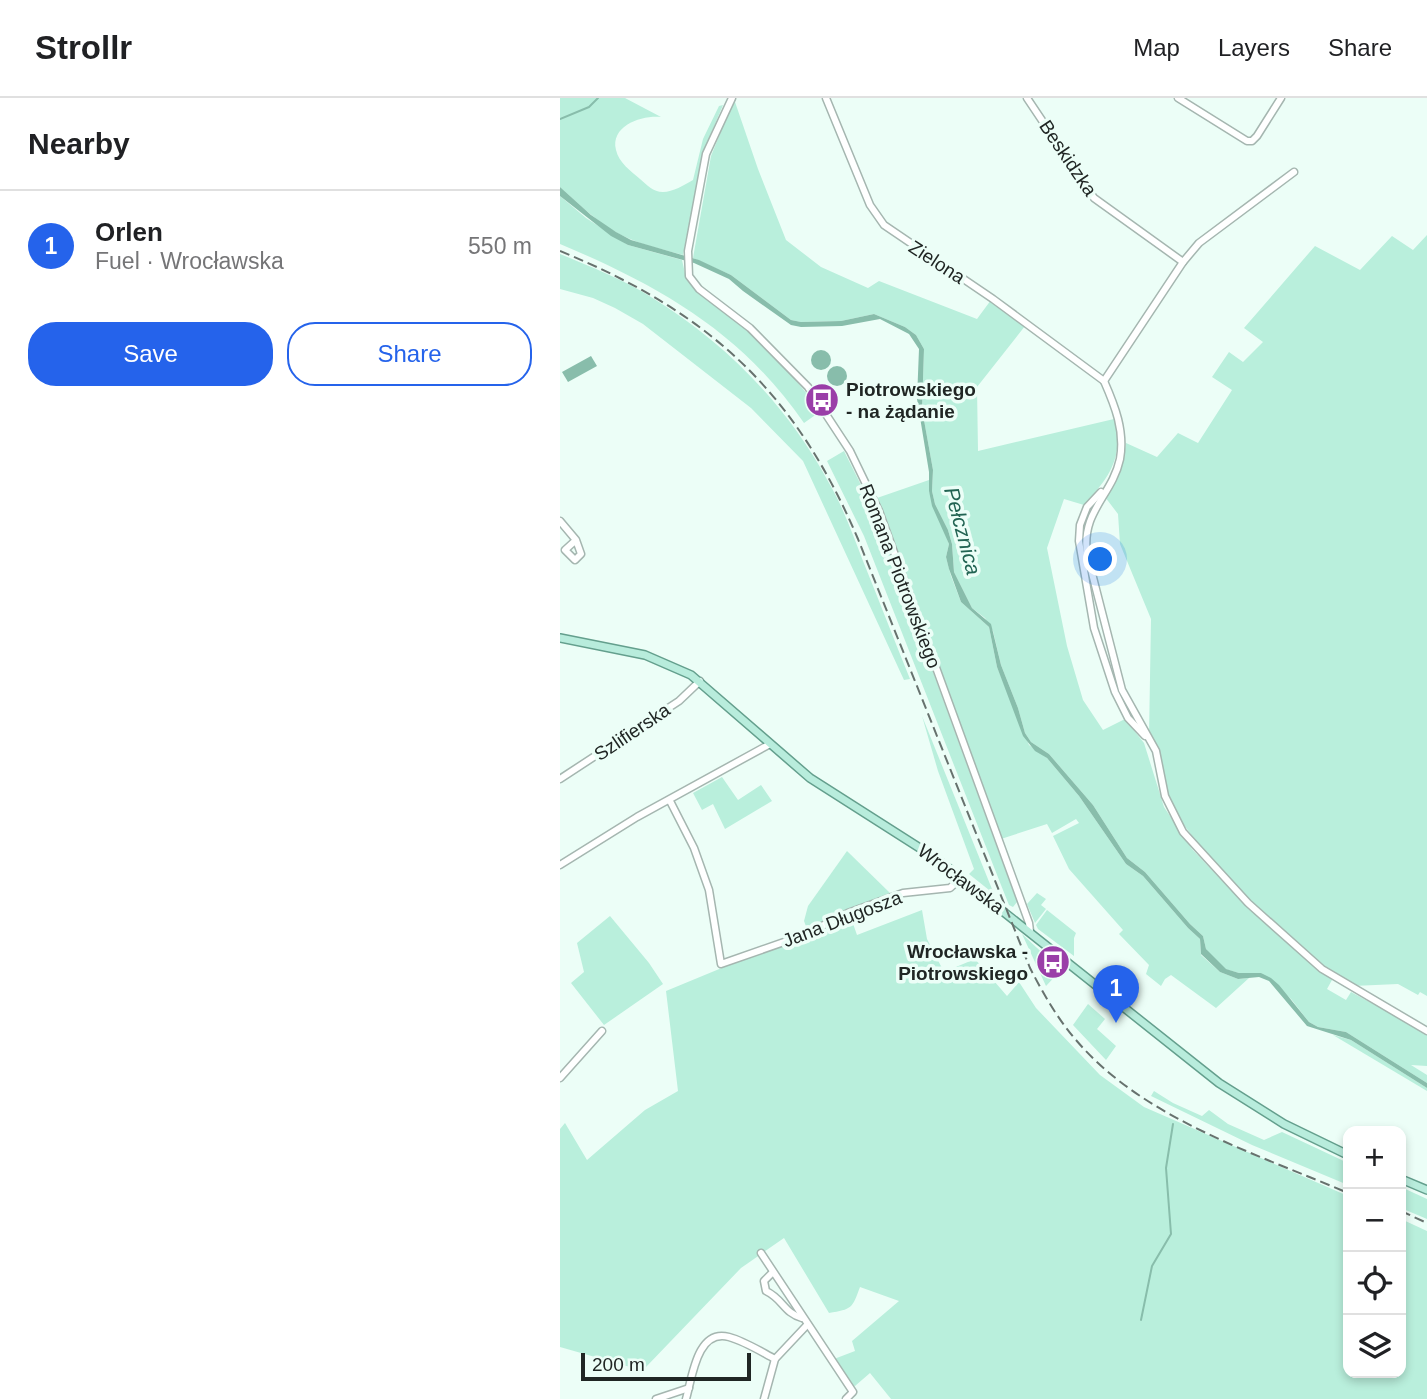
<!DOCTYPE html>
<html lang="en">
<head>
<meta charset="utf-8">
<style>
	body { margin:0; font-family:Arial,sans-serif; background:#f2f2f2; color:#202124 }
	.controls { position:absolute; right:21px; bottom:21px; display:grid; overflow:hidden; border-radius:14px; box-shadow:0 4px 10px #0003 }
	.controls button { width:63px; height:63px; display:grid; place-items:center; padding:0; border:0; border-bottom:2px solid #e0e0e0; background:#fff; color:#202124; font:35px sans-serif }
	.scale { position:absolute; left:21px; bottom:18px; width:170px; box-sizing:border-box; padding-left:7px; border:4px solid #202624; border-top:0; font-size:19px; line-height:24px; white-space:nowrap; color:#202624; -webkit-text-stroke:5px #ecfef7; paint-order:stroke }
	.you { position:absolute; left:541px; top:462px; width:24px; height:24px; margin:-18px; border:5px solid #fff; border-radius:50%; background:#1a73e8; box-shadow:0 0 0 10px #1a73e833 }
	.badge { display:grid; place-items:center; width:46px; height:46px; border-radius:50%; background:#2563eb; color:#fff; font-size:23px; font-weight:700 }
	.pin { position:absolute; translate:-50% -58px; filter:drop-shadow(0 2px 4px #0008) }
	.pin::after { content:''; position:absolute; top:37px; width:24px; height:21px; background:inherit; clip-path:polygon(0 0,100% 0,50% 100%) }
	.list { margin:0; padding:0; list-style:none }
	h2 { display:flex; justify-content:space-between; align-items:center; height:91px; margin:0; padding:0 28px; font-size:30px }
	h2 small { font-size:23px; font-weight:400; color:#757577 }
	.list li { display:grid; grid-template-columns:46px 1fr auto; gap:21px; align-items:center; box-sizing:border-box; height:112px; padding:0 28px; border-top:2px solid #e0e0e0 }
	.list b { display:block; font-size:26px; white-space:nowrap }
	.list p { margin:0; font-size:23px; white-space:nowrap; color:#757577 }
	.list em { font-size:23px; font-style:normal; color:#757577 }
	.actions { display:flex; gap:14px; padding:21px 28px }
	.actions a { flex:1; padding:16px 0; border:2px solid #2563eb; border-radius:28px; text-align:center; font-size:24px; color:#2563eb }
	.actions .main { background:#2563eb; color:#fff }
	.icon { flex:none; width:38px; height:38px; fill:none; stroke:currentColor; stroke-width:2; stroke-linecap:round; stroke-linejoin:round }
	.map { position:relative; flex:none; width:867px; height:1301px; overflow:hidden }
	header { display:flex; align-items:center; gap:42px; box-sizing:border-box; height:98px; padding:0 35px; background:#fff; border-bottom:2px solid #e0e0e0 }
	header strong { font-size:33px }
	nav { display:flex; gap:38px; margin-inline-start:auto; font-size:24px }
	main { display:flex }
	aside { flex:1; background:#fff }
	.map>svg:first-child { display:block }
	.green { fill:#b9efdc }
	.water { fill:#88bdab }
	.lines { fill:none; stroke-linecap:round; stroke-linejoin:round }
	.stream { stroke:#88bdab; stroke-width:2 }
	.minor-casing { stroke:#a5b6b0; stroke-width:9 }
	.major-casing { stroke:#649f8d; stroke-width:10 }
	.minor { stroke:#fff; stroke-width:6 }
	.major { stroke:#b8ecdc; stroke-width:7 }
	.rail { stroke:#67726e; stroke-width:2; stroke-dasharray:10 5; stroke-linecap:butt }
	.labels { text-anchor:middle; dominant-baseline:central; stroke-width:7; stroke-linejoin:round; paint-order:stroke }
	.street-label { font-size:19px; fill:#202624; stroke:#ecfef7 }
	.poi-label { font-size:19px; font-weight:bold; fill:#202624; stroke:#ecfef7; text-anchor:start }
	.water-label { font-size:21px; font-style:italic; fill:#226453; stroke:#ecfef7 }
</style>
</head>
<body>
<header>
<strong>Strollr</strong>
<nav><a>Map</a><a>Layers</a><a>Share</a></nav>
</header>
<main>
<aside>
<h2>Nearby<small></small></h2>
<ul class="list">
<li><span class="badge">1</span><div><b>Orlen</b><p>Fuel · Wrocławska</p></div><em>550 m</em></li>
</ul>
<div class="actions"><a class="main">Save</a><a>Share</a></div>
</aside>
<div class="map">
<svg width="867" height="1301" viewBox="0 0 867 1301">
	<rect width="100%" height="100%" fill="#ecfef7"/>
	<g class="green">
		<path d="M0,0H65L101,19C83,17 50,27 56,52C59,65 71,73 80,81C87,87 93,94 103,94C113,94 124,87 133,82L143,41L159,8L163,7L143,55L123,157C106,152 86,148 70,141C43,130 21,108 0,89Z"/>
		<path d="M174,1L198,71L226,142L261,169L308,190L319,183L417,221L431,202L465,228L417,289L418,353L554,321C565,360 548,380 524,407L504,401L487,450L507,548L523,602L543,632L565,621L584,645L604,709L632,751L685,807L772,882L767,891L786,902L791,894L867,935V968L851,967L867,977V985L786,934L758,929L749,924L731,901L701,875H679L665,871L651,858L646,851L643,838L630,826L585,774L567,760L533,707L489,656L471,644L465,635L458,610L441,567L433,533L425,520L412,510L394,474L392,446L388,432L375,406L372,393L373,372L362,311L364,251L356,237L345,229L314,216L281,223L241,224L231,222L171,177L133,160L151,58Z"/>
		<path d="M0,98L26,120L68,147L122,162L126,180L137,193L188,233L224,268L261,313L244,325C181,234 100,188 0,146Z"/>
		<path d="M867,137V898L860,894L858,897L838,886L793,888L764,868L690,802L637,745L609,706L589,638L591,521L560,446L558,416L545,399C557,381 563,366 566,345L597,359L618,335L638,345L672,292L652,279L669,254L683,264L703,244L684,230L755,148L800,172L832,138L853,152Z"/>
		<path d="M0,156C31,169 63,181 91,199C166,245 227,307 269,385C283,409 293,437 303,463C319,502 334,542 350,581L344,582L243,363L191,310L83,226L55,210L33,200L0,191Z"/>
		<polygon points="284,353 315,415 457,804 453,809 449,807 441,787 304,438 267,363"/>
		<polygon points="369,382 369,393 389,446 386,459 391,478 401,504 429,529 437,569 469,647 487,660 519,698 566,766 583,778 628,830 640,841 641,857 660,874 678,881 689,880 656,910 611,877 605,881 601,888 586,876 589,867 559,836 563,832 509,771 493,738 519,725 516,721 492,735 487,726 441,741 317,400"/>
		<polygon points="362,618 434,796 409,776 414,771 378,673"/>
		<polygon points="162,679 178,702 201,687 212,703 165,731 153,706 142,712 133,695"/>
		<polygon points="287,753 330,795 247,831 244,823 248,808"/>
		<polygon points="477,795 486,801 481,807 486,811 475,825 467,806"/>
		<path d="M362,812L367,841L384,874L415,861L447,898L459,884L476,910L540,977L584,1009L788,1098V1275H841V1121L867,1133V1301H331L310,1275L295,1288L291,1287L274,1261L295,1253L292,1243L339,1203L300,1189C292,1211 292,1211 269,1215L224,1140L181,1170L86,1269L77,1271L0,1249V1031L5,1025L27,1062L85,1012L118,993L106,893L290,817L297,837Z"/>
		<polygon points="487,812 516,835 514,840 514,858 478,831 476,827"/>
		<polygon points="50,818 89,865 103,886 44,927 11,885 24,874 17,845"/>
		<polygon points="462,836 491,863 490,866 502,871 486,888"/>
		<polygon points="528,906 545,921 537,931 556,948 546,962 513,927"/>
		<polygon points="773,937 791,942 867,990 867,993"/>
		<polygon points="594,993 613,1005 642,1018 649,1012 668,1026 704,1042 722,1034 788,1065 788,1087 692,1047 591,998"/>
		<polygon points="841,1089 867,1101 867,1121 841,1110"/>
	</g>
	<g class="water">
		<polygon points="0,89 31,117 56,134 71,142 139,162 171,177 231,222 241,224 281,223 314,216 345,229 356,237 364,251 362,311 373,372 372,393 375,406 388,432 392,446 394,474 412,510 431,526 441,567 458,610 465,635 471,644 489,656 533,707 567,760 585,774 630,826 643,838 646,851 666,871 679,875 701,875 711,880 719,887 749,924 758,929 786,934 867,985 867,990 791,942 747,928 709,883 699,879 678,881 660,874 641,856 640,841 628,830 583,778 566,766 519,698 487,660 475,653 463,638 437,569 429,529 401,504 389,471 386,459 389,446 372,408 369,393 369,374 357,301 359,251 349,236 320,221 282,228 241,229 231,227 183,193 169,181 134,165 68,147 51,138 0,98"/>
		<circle cx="261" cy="262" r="10"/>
		<polygon points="31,258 37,268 8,284 2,274"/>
		<circle cx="277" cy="278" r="10"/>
	</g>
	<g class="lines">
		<g class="stream">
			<polyline points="0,21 29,9 38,0"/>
			<polyline points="581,1222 592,1168 611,1136 606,1070 613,1026"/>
		</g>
		<g class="minor-casing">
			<g id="minor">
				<polyline points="172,0 146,56 128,153 129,178 139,191 190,230 248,289 290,353 319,413 469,825 470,833"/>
				<polyline points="266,0 310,107 324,127 433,201 544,283"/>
				<polyline points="467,0 534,100 623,164"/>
				<polyline points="618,0 687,43 692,43 697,38 721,0"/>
				<path d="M544,283C555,308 565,333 560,361C552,398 521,413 527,456L562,592L596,653L605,698L623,734L688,805L762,871L867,933"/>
				<polyline points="544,283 623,164 639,145 734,74"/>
				<polyline points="541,394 527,409 520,427 519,443 534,530 555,594 568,620 585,638"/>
				<polyline points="0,423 16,442 21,456 15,462 5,452 16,442"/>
				<polyline points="0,681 119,603 140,583"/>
				<polyline points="110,703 134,750 149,792 161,866 244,837 288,815 343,795 390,790 401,780"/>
				<polyline points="0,767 77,719 210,646"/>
				<polyline points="0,980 42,933"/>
				<polyline points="201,1155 293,1294 286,1301"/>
				<path d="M213,1174L204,1183L206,1193C223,1201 224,1215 242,1220"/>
				<polyline points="96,1301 129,1290"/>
				<path d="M126,1301C132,1280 137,1230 169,1239C184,1243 200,1253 215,1261"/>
				<polyline points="204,1301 215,1261 247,1227"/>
			</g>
		</g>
		<g class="major-casing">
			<g id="major">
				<polyline points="0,540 85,557 131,577 250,680 377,761 659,985 724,1026 788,1057"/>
				<polyline points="841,1081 867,1092"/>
			</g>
		</g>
		<use href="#minor" class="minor"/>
		<use href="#major" class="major"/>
		<g class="rail">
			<path d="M0,153C149,214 235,293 298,441L470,870C483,895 497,920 516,942C583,1021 695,1055 788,1095"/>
			<polyline points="841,1113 867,1125"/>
		</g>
	</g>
	<defs>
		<g id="bus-disc" transform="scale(1.75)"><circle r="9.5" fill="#9a3ea8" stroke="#ecfef7"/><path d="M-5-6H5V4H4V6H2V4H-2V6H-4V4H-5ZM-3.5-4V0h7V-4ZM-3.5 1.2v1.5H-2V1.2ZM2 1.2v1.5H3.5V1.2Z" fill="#fff"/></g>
	</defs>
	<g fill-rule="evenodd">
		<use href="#bus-disc" x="262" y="302"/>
		<use href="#bus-disc" x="493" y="864"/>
	</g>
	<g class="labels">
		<g class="street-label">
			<text transform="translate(508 60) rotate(56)">Beskidzka</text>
			<text transform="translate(377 164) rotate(33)">Zielona</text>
			<text transform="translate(340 478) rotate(69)">Romana Piotrowskiego</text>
			<text transform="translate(72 634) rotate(-34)">Szlifierska</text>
			<text transform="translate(401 781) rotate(37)">Wrocławska</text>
			<text transform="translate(282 821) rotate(-21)">Jana Długosza</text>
		</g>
		<g class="poi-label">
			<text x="286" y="291">Piotrowskiego<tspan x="286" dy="22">- na żądanie</tspan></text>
			<text x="468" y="853" text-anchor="end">Wrocławska -<tspan x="468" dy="22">Piotrowskiego</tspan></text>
		</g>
		<g class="water-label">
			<text transform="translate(403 433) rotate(75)">Pełcznica</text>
		</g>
	</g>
</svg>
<div class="controls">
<button>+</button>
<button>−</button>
<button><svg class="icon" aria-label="locate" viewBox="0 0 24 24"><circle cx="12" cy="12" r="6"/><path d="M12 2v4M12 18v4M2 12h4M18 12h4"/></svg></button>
<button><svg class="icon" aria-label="layers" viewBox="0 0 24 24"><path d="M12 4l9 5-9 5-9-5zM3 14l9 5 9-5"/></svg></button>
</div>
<div class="scale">200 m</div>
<div class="you"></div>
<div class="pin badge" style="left:556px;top:925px">1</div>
</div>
</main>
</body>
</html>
